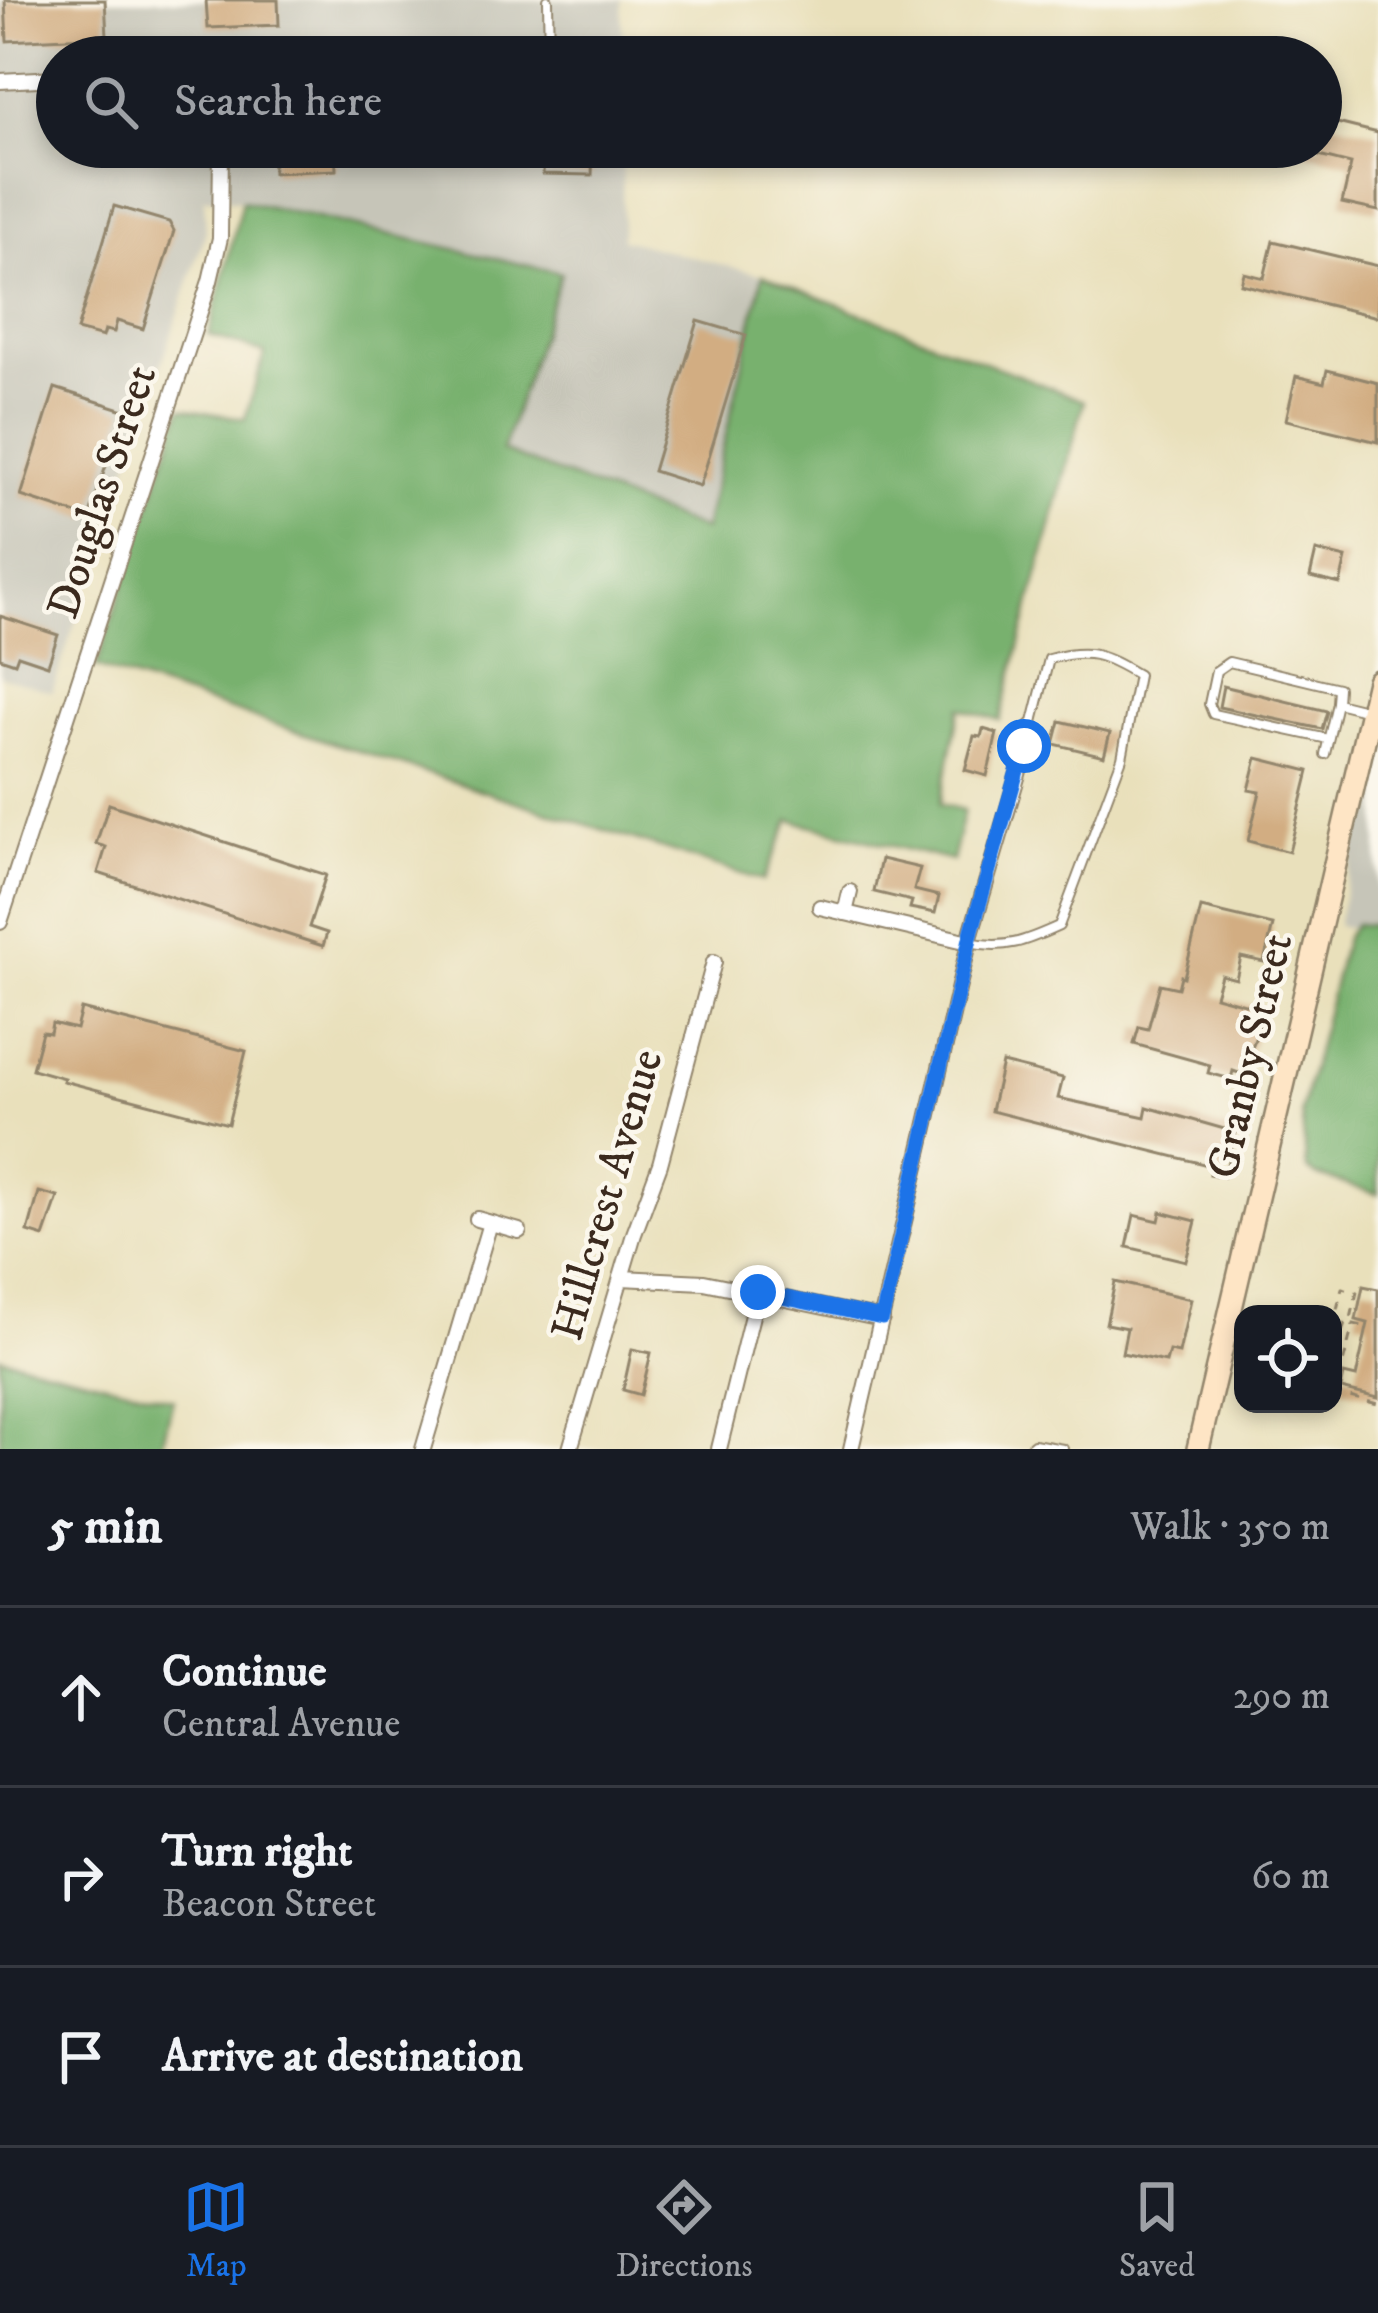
<!DOCTYPE html>
<html lang="en">
<head>
<meta charset="utf-8">
<style>
	body { margin:0; font-family:"IM FELL DW Pica",serif; background:#242831; color:#f1f3f6 }
	.controls { position:absolute; right:36px; bottom:36px; display:grid; overflow:hidden; border-radius:24px; box-shadow:0 6px 18px #0003 }
	.controls button { width:108px; height:108px; display:grid; place-items:center; padding:0; border:0; border-bottom:3px solid #363941; background:#171b24; color:#f1f3f6; font:60px sans-serif }
	.stop { position:absolute; width:36px; height:36px; margin:-27px; border:9px solid #1a73e8; border-radius:50%; background:#fff }
	.stop.end { background:#1a73e8; border-color:#fff; box-shadow:0 3px 12px #0008 }
	.list { margin:0; padding:0; list-style:none }
	h2 { display:flex; justify-content:space-between; align-items:center; height:156px; margin:0; padding:0 48px; font-size:51px }
	h2 small { font-size:39px; font-weight:400; color:#9ea1a6 }
	.list li { display:grid; grid-template-columns:78px 1fr auto; gap:36px; align-items:center; box-sizing:border-box; height:180px; padding:0 48px; border-top:3px solid #363941 }
	.list b { display:block; font-size:45px; white-space:nowrap }
	.list p { margin:0; font-size:39px; white-space:nowrap; color:#9ea1a6 }
	.list em { font-size:39px; font-style:normal; color:#9ea1a6 }
	.icon { flex:none; width:66px; height:66px; fill:none; stroke:currentColor; stroke-width:2; stroke-linecap:round; stroke-linejoin:round }
	.map { position:relative; flex:none; width:1378px; height:1449px; overflow:hidden }
	.search { position:absolute; background:#171b24; box-shadow:0 6px 18px #0003; left:36px; right:36px; top:36px; height:132px; display:flex; align-items:center; gap:30px; box-sizing:border-box; padding:0 42px; border-radius:66px; color:#9ea1a6; font-size:45px }
	.sheet { height:696px; background:#171b24 }
	nav { display:flex; justify-content:space-around; align-items:center; box-sizing:border-box; height:168px; border-top:3px solid #363941; background:#171b24; font-size:33px; color:#9ea1a6 }
	nav a { display:grid; justify-items:center; gap:6px }
	nav .on { color:#1a73e8 }
	.map>svg:first-child { display:block }
	.industrial { fill:#c6c5b8 }
	.forest { fill:#78b16e; stroke:#5a6e46; stroke-width:3 }
	.building { fill:#d2ad82 }
	.lines { fill:none; stroke-linecap:round; stroke-linejoin:round }
	.service-casing { stroke:#92856c; stroke-width:12 }
	.minor-casing { stroke:#92856c; stroke-width:18 }
	.secondary-casing { stroke:#92856c; stroke-width:26 }
	.path { stroke:#92856c; stroke-width:3; stroke-dasharray:9 9; stroke-linecap:butt }
	.service { stroke:#fff; stroke-width:8 }
	.minor { stroke:#fff; stroke-width:14 }
	.secondary { stroke:#fee5c5; stroke-width:21 }
	.route { stroke:#1a73e8; stroke-width:15 }
	.labels { text-anchor:middle; dominant-baseline:central; stroke-width:9; stroke-linejoin:round; paint-order:stroke }
	.street-label { font-size:45px; fill:#3b2a1e; stroke:#fbf7ec }
</style>
</head>
<body>
<div class="map">
<svg width="1378" height="1449" viewBox="0 0 1378 1449">
	<rect width="100%" height="100%" fill="#fbf7ec"/>
	<filter id="ink" filterUnits="userSpaceOnUse"><feTurbulence type="fractalNoise" baseFrequency=".00833" numOctaves="2"/><feDisplacementMap in="SourceGraphic" scale="24" xChannelSelector="R" yChannelSelector="G"/><feConvolveMatrix kernelMatrix="1 2 1 2 8 2 1 2 1" color-interpolation-filters="sRGB"/></filter>
	<filter id="wash" filterUnits="userSpaceOnUse"><feTurbulence type="fractalNoise" baseFrequency=".004" numOctaves="4" result="noise"/><feDisplacementMap in="SourceGraphic" scale="48" xChannelSelector="R" yChannelSelector="G"/><feGaussianBlur stdDeviation="2.7" result="paint"/><feColorMatrix in="noise" values="0 0 0 0 0 0 0 0 0 0 0 0 0 0 0 0 0 1.4 0 .05"/><feComposite in="paint" operator="in"/></filter>
	<g filter="url(#wash)">
		<rect width="100%" height="100%" fill="#e9e0bb"/>
		<g class="industrial">
			<polygon points="0,0 622,0 623,57 57,57 57,147 623,147 622,239 763,275 705,531 501,451 561,272 242,201 204,198 206,231 52,692 0,676"/>
			<polygon points="1378,742 1378,926 1355,924 1350,928 1337,925"/>
		</g>
		<g class="forest">
			<polygon points="242,201 561,273 502,451 704,530 763,275 1084,401 1000,720 960,708 940,804 964,810 952,861 790,820 763,881 96,667 182,408 245,419 265,353 209,335"/>
			<polygon points="1355,924 1378,926 1378,1194 1315,1175 1307,1169 1301,1112 1345,938"/>
			<polygon points="0,1357 173,1399 161,1449 0,1449"/>
		</g>
		<g id="blocks">
			<g class="building">
				<polygon points="5,0 105,0 107,36 7,41"/>
				<polygon points="206,0 278,0 279,25 208,28"/>
				<polygon points="1321,119 1378,133 1378,211 1342,203 1351,164 1299,151 1299,147 1321,147"/>
				<polygon points="272,147 335,147 336,170 273,173"/>
				<polygon points="544,147 593,147 592,175 543,174"/>
				<polygon points="114,206 169,222 174,231 143,329 117,321 114,332 105,330 103,337 77,330"/>
				<polygon points="1273,241 1378,266 1378,317 1241,284 1244,273 1264,278"/>
				<polygon points="698,321 746,335 700,486 653,471"/>
				<polygon points="1327,370 1378,383 1378,442 1286,420 1296,376 1324,383"/>
				<polygon points="55,388 124,410 89,518 21,496"/>
				<polygon points="1316,551 1346,558 1340,584 1310,577"/>
				<polygon points="0,616 58,635 48,665 18,655 15,663 0,658"/>
				<polygon points="1223,686 1327,711 1322,729 1219,707"/>
				<polygon points="1060,721 1110,733 1104,756 1054,744"/>
				<polygon points="983,729 997,733 987,776 965,770 974,736 981,737"/>
				<polygon points="1257,758 1309,771 1289,852 1248,841 1260,792 1249,790"/>
				<polygon points="109,804 326,875 309,927 327,933 323,946 98,873 106,847 96,844"/>
				<polygon points="881,859 920,868 914,890 939,896 935,913 910,908 912,901 874,892"/>
				<polygon points="1201,908 1273,925 1264,962 1241,957 1236,979 1221,975 1215,996 1260,1008 1257,1019 1262,1020 1242,1074 1233,1071 1231,1079 1208,1073 1210,1065 1134,1044 1139,1027 1148,1029 1160,984 1178,988 1181,976 1184,977"/>
				<polygon points="81,1009 246,1051 228,1124 63,1081 64,1078 32,1069 42,1032 50,1033 52,1023 76,1029"/>
				<polygon points="1002,1063 1063,1078 1058,1098 1145,1117 1147,1107 1235,1132 1224,1177 1210,1174 1212,1166 991,1111"/>
				<polygon points="39,1192 58,1197 44,1237 28,1232"/>
				<polygon points="1161,1212 1196,1221 1186,1261 1127,1247 1134,1215 1159,1221"/>
				<polygon points="1115,1282 1191,1299 1179,1353 1169,1351 1166,1362 1122,1353 1127,1328 1106,1324"/>
				<polygon points="1363,1286 1378,1289 1378,1398 1341,1389 1344,1374 1356,1377 1368,1323 1356,1320"/>
				<polygon points="632,1349 651,1353 641,1395 623,1390"/>
			</g>
		</g>
	</g>
	<g filter="url(#ink)">
		<use href="#blocks" fill-opacity="0" stroke="#92856c" stroke-width="3"/>
		<g class="lines">
			<g class="service-casing">
				<g id="service">
					<polyline points="548,0 549,57"/>
					<polyline points="1328,739 1213,714 1209,704 1216,671 1229,662 1338,688 1337,703 1369,711"/>
					<polyline points="1325,754 1337,703"/>
					<path d="M969,942C1005,950 1026,941 1059,926L1122,758L1138,675C1103,654 1089,648 1049,659L1032,726"/>
					<polyline points="1028,1449 1034,1444 1063,1449"/>
				</g>
			</g>
			<g class="minor-casing">
				<g id="minor">
					<polyline points="584,57 628,57"/>
					<polyline points="0,81 57,78"/>
					<polyline points="820,907 969,942"/>
					<polyline points="845,913 850,892"/>
					<polyline points="0,922 210,281 220,238 221,147"/>
					<polyline points="477,1219 519,1231"/>
					<polyline points="621,1278 704,1282 882,1319"/>
					<polyline points="423,1449 490,1223"/>
					<polyline points="570,1449 634,1234 660,1164 714,962"/>
					<polyline points="719,1449 758,1291"/>
					<polyline points="851,1449 972,930 1032,727"/>
				</g>
			</g>
			<g class="secondary-casing">
				<polyline id="secondary" points="1198,1449 1378,681"/>
			</g>
			<g class="path">
				<polyline points="1333,1327 1342,1288 1357,1292 1350,1323 1367,1327"/>
				<polyline points="1333,1366 1345,1322 1338,1320"/>
				<polyline points="1333,1369 1341,1371 1353,1325"/>
				<polyline points="1333,1380 1342,1382"/>
				<polyline points="1333,1393 1378,1404"/>
			</g>
			<use href="#service" class="service"/>
			<use href="#minor" class="minor"/>
			<use href="#secondary" class="secondary"/>
		</g>
	</g>
	<g class="lines" filter="url(#ink)">
		<polyline class="route" points="758,1292 882,1318 972,930 1024,746"/>
	</g>
	<g class="labels">
		<g class="street-label">
			<text transform="translate(103 492) rotate(-72)">Douglas Street</text>
			<text transform="translate(1251 1056) rotate(-77)">Granby Street</text>
			<text transform="translate(608 1195) rotate(-74)">Hillcrest Avenue</text>
		</g>
	</g>
</svg>
<div class="controls">
<button><svg class="icon" aria-label="locate" viewBox="0 0 24 24"><circle cx="12" cy="12" r="6"/><path d="M12 2v4M12 18v4M2 12h4M18 12h4"/></svg></button>
</div>
<div class="stop" style="left:1024px;top:746px"></div>
<div class="stop end" style="left:758px;top:1292px"></div>
<div class="search"><svg class="icon" aria-label="search" viewBox="0 0 24 24"><circle cx="10" cy="10" r="6"/><path d="M15 15l6 6"/></svg>Search here</div>
</div>
<section class="sheet">
<h2>5 min<small>Walk · 350 m</small></h2>
<ul class="list">
<li><svg class="icon" aria-label="ahead" viewBox="0 0 24 24"><path d="M12 20V5M6 11l6-6 6 6"/></svg><div><b>Continue</b><p>Central Avenue</p></div><em>290 m</em></li>
<li><svg class="icon" aria-label="right" viewBox="0 0 24 24"><path d="M7 20v-9h11M14 6l5 5-5 5"/></svg><div><b>Turn right</b><p>Beacon Street</p></div><em>60 m</em></li>
<li><svg class="icon" aria-label="arrive" viewBox="0 0 24 24"><path d="M6 21V4h12l-3 4 3 4H6"/></svg><div><b>Arrive at destination</b></div></li>
</ul>
</section>
<nav>
<a class="on"><svg class="icon" aria-label="map" viewBox="0 0 24 24"><path d="M3 6l6-2 6 2 6-2v14l-6 2-6-2-6 2zM9 4v14M15 6v14"/></svg>Map</a>
<a><svg class="icon" aria-label="directions" viewBox="0 0 24 24"><path d="M12 3l9 9-9 9-9-9zM9 14v-3h6M13 9l2 2-2 2"/></svg>Directions</a>
<a><svg class="icon" aria-label="saved" viewBox="0 0 24 24"><path d="M7 4h10v16l-5-4-5 4z"/></svg>Saved</a>
</nav>
</body>
</html>
